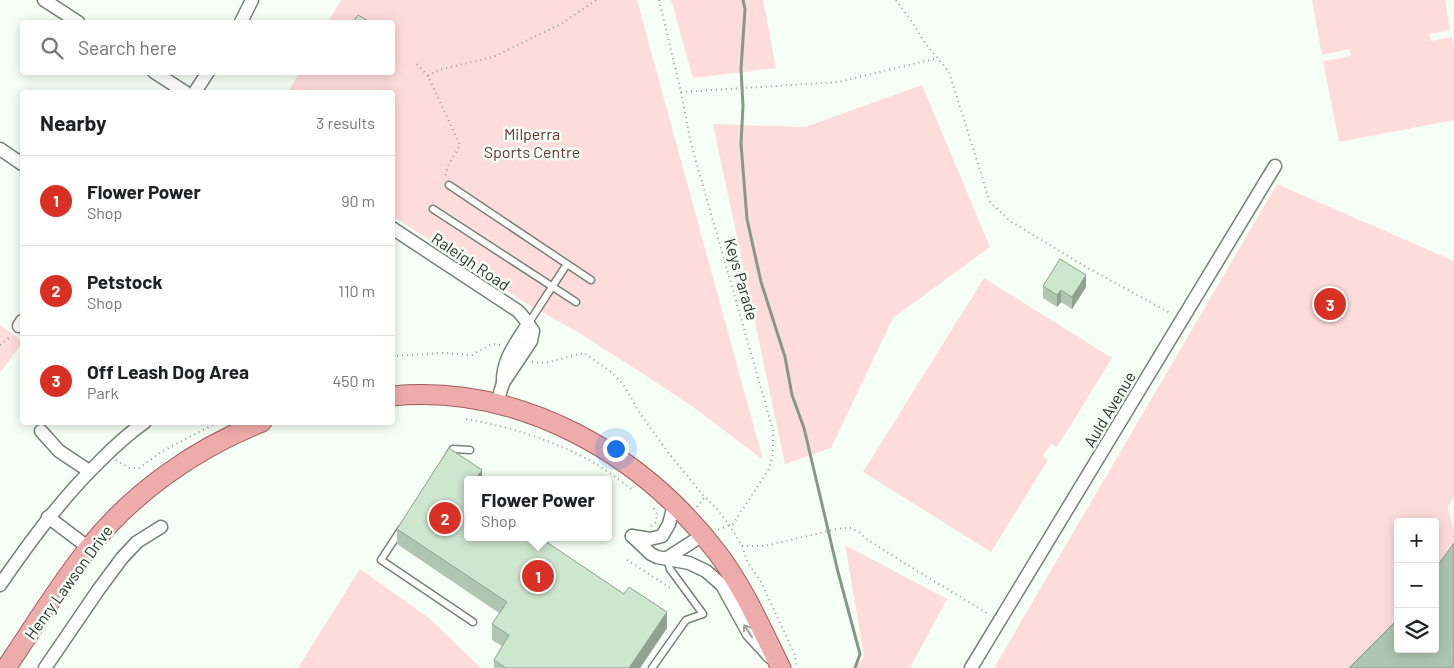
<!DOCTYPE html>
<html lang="en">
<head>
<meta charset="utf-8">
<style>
	body { margin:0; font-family:Barlow,sans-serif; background:#f6f6f6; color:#202124 }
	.controls { position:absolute; right:15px; bottom:15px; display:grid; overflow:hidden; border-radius:5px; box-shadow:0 2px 12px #0003 }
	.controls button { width:45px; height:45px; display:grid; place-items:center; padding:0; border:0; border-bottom:1px solid #e0e0e0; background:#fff; color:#202124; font:25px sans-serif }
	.you { position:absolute; left:615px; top:448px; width:18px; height:18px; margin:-12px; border:4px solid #fff; border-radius:50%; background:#1a73e8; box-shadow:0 0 0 8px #1a73e833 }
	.badge { display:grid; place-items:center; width:32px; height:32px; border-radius:50%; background:#d93025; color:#fff; font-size:16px; font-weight:700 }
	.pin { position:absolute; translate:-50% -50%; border:2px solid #fff; box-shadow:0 1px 5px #0006 }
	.popup { position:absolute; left:464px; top:476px; width:148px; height:65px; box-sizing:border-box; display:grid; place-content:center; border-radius:5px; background:#fff; filter:drop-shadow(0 1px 4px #0005); font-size:16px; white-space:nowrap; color:#757577 }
	.popup b { font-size:19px; color:#202124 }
	.popup::after { content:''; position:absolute; left:50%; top:100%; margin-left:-10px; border:10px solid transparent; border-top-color:#fff }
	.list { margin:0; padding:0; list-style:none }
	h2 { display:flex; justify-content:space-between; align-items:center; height:65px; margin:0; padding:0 20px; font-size:21px }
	h2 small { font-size:16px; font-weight:400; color:#757577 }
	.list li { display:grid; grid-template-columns:32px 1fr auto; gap:15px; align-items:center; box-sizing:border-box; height:90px; padding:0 20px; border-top:1px solid #e0e0e0 }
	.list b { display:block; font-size:19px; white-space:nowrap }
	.list p { margin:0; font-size:16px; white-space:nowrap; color:#757577 }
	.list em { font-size:16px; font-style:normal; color:#757577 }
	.icon { flex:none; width:28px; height:28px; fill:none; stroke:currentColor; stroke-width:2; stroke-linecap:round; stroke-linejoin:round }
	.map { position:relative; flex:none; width:1454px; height:668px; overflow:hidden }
	.search { position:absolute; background:#fff; box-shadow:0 2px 12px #0003; left:20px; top:20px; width:375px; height:55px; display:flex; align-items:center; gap:12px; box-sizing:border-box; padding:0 18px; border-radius:5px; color:#757577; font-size:19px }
	.panel { position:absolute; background:#fff; box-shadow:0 2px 12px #0003; left:20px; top:90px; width:375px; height:335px; border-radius:5px }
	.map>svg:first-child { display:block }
	.green { fill:#fddcdb }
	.water { fill:#adc5ae; stroke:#869886 }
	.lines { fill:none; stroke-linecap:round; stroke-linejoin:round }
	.stream { stroke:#869886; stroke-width:3 }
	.service-casing { stroke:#768177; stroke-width:9 }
	.minor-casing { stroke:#768177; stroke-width:15 }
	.primary-casing { stroke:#a25b5b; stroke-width:21 }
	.path { stroke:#949c94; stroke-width:2; stroke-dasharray:1 4; stroke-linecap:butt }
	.service { stroke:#fff; stroke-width:6 }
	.minor { stroke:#fff; stroke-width:12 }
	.primary { stroke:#eeabac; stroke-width:19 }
	.wall { fill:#b0c6b1 }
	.shaded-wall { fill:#90a190 }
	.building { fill:#cde6ce; stroke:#90a190 }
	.oneway { stroke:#9fa19f }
	.labels { text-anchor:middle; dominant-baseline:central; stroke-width:5; stroke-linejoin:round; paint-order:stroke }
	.park-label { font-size:16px; fill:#653434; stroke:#f5fff5 }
	.street-label { font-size:16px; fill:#2a2f2a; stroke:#f5fff5 }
</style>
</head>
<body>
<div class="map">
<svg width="1454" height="668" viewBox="0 0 1454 668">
	<rect width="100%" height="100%" fill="#f5fff5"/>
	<g class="green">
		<polygon points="341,0 637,0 763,460 696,409 654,381 581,334 522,301 393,216 392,92 288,92 299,73 392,72 392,22 328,22"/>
		<polygon points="671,0 763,0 776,68 693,78"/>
		<polygon points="1312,0 1445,0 1450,30 1429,34 1431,41 1452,37 1454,50 1454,120 1339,142 1323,61 1351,56 1349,49 1322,55"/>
		<polygon points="922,85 990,247 893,318 831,448 785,464 713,124 805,127"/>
		<polygon points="1277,184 1454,261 1454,496 1448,507 1454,532 1454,543 1435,569 1435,522 1398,522 1398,619 1349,668 994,668"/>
		<polygon points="984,278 1112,358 1057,447 1051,444 1043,456 1048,460 991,552 863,472"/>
		<polygon points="0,325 22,341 22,343 0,373"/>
		<polygon points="845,545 947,599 910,668 856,668 864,656"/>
		<polygon points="360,569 429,618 481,668 298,668"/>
	</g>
	<polygon class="water" points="1454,543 1454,668 1349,668 1398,619 1398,649 1435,649 1435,569"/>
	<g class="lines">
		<polyline class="stream" points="743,0 745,9 741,69 743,106 741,144 747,219 761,282 785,357 792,395 804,428 838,572 860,654 855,668"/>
		<g class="service-casing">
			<g id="service">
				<polyline points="449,185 567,264 528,324"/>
				<polyline points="433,209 576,302"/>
				<polyline points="567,264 591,280"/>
				<polyline points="448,457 453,449 470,450"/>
				<polyline points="402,528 381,560 473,622"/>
				<polyline points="652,668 686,620 703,614 670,569 667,559"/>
			</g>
		</g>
		<g class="minor-casing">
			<g id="minor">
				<polyline points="44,0 78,22"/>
				<polyline points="241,22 252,0"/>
				<polyline points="154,72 185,92"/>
				<polyline points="195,92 208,72"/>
				<polyline points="0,149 22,164"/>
				<polyline points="392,228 518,311 524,318 533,331 531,341 503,383 497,403"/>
				<polyline points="19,326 22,321"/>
				<path d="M503,383C502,360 516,343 528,324"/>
				<polyline points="41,431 59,451 89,471"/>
				<polyline points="48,517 89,548"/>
				<polyline points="632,536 651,554 657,557 689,563 706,571 722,585 749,634 770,657"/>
				<polyline points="632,536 650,539 662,536 669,524 674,505"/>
				<polyline points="667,558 703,535"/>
				<path d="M0,585C31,540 62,498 101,460C115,446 129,433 145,422"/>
				<polyline points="45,668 99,589 122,558 137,542 161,527"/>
				<polyline points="971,668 1275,166"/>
			</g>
		</g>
		<g class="primary-casing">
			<g id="primary">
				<path d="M392,396C521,384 643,454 719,555C745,590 762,630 781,668"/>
				<path d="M6,668C33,628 58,587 88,549C133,492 195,449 262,422"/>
			</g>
		</g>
		<g class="path">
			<polyline points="659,0 681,92 691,144 773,430 773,453 769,469 733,524 717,530"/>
			<polyline points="896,0 910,19 925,43 949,72 990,202 1010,221 1086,267 1172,314"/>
			<polyline points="417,64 428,76 460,145 448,166 445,177"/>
			<polyline points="428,76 438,70 493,57 561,24 596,0"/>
			<polyline points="681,92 838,82 938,58"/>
			<polyline points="0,345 11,336"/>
			<polyline points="392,356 443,353 472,355 492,344 502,345"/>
			<polyline points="532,362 545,363 584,353 610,371 623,384 639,412 667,451 702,494 716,508 730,526 742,546 748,563 761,582 795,655 796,665"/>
			<path d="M466,419C511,427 556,441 596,464C609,472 622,482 634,491"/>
			<polyline points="116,460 129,468 139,468 161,452 218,422"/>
			<polyline points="697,507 705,497"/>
			<polyline points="651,526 656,522 657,514 653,507"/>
			<polyline points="742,546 764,546 842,528 850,528 859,532 865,538 901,561 990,615"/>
			<polyline points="627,560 672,589"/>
		</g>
		<use href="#service" class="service"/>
		<use href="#minor" class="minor"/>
		<use href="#primary" class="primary"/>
	</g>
	<g class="wall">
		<polygon points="1043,286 1086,287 1072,309 1061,302 1057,307 1043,298"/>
		<polygon points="449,448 482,470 482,480 468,480 468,537 539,537 624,594 629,587 667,612 667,628 640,668 494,668 494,660 502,646 492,640 492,624 499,613 397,544 397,529"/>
	</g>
	<g class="shaded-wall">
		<polygon points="1086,275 1086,287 1072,309 1072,297"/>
		<polygon points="1061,290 1061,302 1057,307 1057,295"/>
		<polygon points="482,470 482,480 475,480"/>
		<polygon points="667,612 667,628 640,668 629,668"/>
	</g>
	<g class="building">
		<polygon points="358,15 370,22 353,22"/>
		<polygon points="1060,259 1086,275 1072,297 1061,290 1057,295 1043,286"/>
		<polygon points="449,448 482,470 475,480 468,480 468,537 539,537 624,594 629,587 667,612 629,668 506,668 494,660 509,635 492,624 507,602 397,529"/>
	</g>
	<defs><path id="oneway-shaft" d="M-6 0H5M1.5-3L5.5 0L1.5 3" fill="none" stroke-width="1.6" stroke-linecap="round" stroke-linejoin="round" transform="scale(1.25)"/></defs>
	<use class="oneway" href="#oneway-shaft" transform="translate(748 631) rotate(-124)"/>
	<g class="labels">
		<g class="park-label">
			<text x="532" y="133">Milperra<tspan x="532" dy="18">Sports Centre</tspan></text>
		</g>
		<g class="street-label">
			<text transform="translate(471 261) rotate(34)">Raleigh Road</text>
			<text transform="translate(742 279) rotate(74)">Keys Parade</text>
			<text transform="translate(1109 409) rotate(-59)">Auld Avenue</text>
			<text transform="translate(68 582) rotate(-54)">Henry Lawson Drive</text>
		</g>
	</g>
</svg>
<div class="controls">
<button>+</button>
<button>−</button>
<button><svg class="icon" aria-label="layers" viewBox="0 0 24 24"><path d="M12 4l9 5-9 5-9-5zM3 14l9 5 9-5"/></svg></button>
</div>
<div class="you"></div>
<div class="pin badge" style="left:538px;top:576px">1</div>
<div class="popup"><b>Flower Power</b>Shop</div>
<div class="pin badge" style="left:445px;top:518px">2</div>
<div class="pin badge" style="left:1330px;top:304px">3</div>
<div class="search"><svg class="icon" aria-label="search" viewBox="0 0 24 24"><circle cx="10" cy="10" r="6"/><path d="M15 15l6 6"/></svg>Search here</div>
<section class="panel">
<h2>Nearby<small>3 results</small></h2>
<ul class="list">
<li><span class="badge">1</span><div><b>Flower Power</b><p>Shop</p></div><em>90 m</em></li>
<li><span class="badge">2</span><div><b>Petstock</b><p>Shop</p></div><em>110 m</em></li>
<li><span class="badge">3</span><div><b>Off Leash Dog Area</b><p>Park</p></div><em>450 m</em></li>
</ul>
</section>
</div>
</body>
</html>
